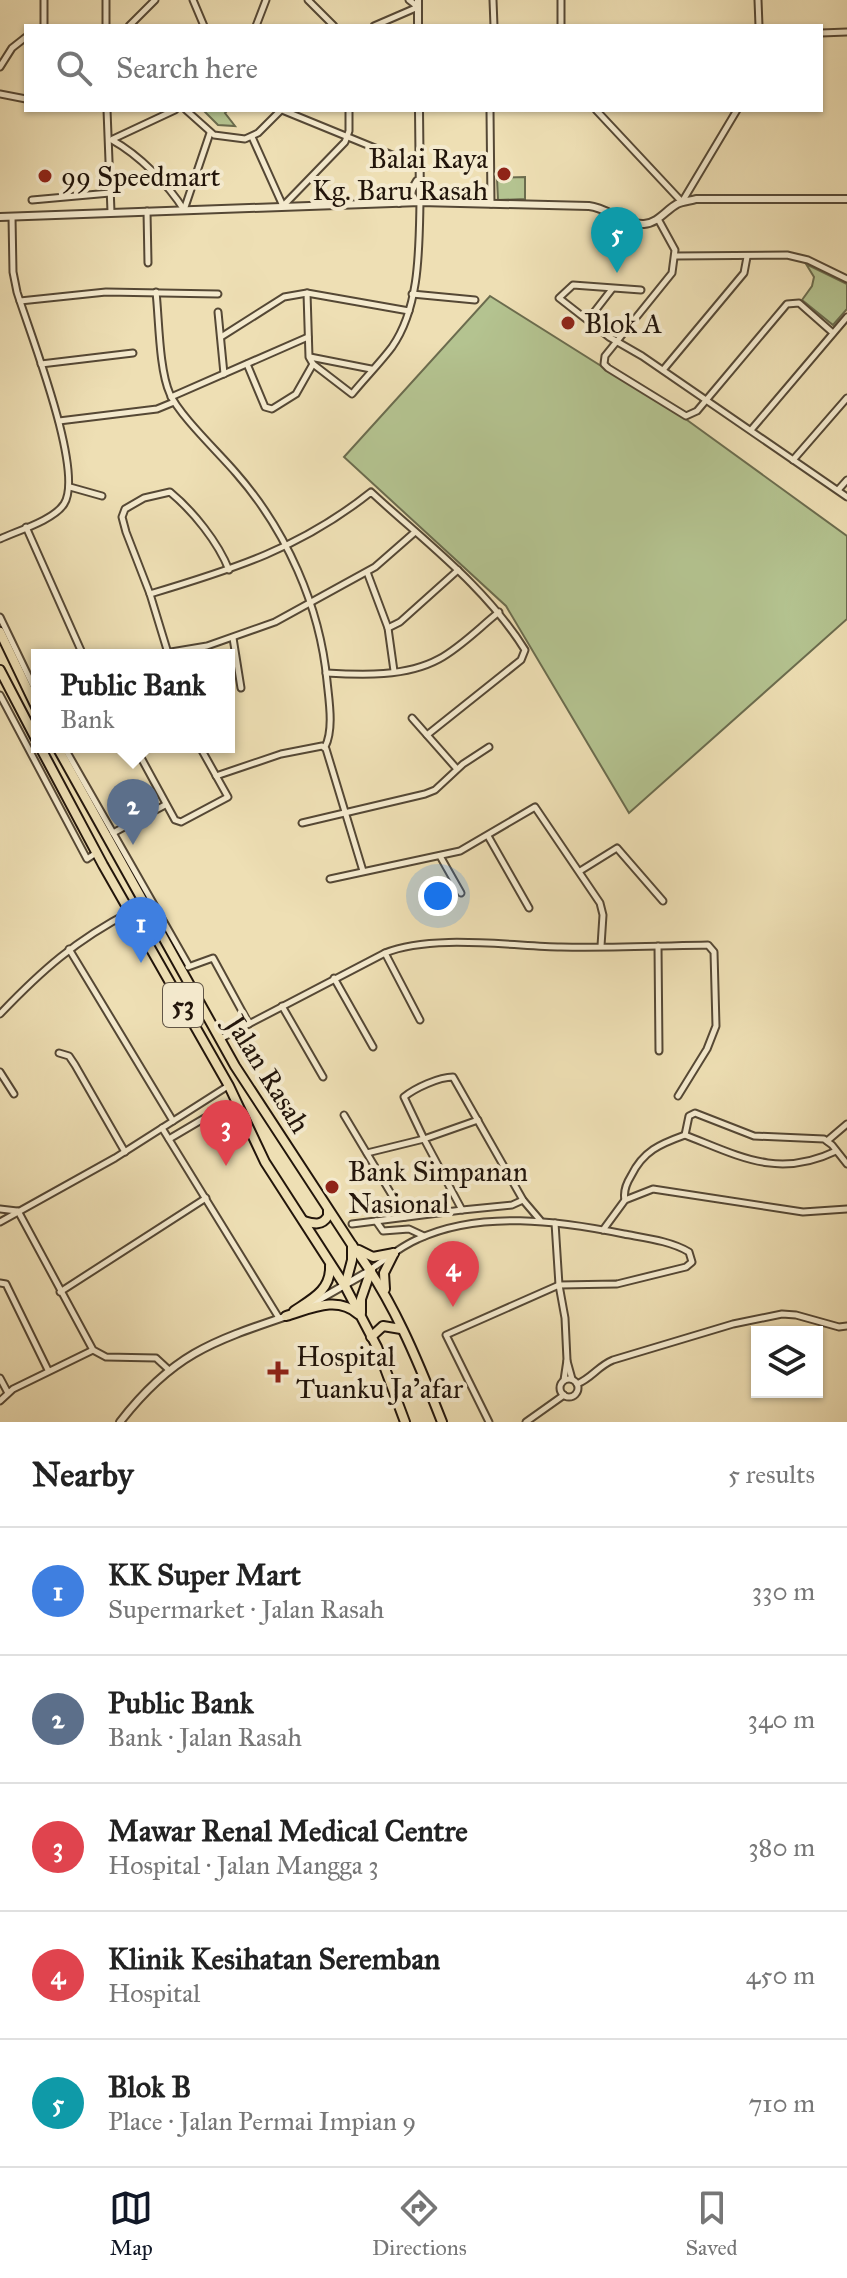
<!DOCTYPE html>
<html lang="en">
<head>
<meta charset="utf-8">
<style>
	body { margin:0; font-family:"IM FELL Great Primer",serif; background:#f6f6f6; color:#222 }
	.controls { position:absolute; right:24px; bottom:24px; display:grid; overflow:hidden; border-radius:0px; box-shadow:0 2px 6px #0004 }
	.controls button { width:72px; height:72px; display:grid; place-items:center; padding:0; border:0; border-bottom:2px solid #e0e0e0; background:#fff; color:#222; font:40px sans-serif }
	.you { position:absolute; left:438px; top:896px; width:28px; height:28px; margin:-20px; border:6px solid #fff; border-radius:50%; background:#1a73e8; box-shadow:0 0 0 12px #1a73e833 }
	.badge { display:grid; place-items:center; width:52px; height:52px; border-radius:50%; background:#111827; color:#fff; font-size:26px; font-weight:700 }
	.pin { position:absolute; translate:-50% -66px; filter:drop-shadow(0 2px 4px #0008) }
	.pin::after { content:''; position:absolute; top:42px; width:28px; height:24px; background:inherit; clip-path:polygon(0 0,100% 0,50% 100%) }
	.popup { position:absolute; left:31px; top:649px; width:204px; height:104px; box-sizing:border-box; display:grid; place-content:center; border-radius:0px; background:#fff; filter:drop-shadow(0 2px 6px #0005); font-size:26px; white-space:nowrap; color:#767676 }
	.popup b { font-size:30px; color:#222 }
	.popup::after { content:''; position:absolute; left:50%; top:100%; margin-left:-16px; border:16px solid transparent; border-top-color:#fff }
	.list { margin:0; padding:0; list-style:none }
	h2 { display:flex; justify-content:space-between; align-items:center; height:104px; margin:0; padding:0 32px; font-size:34px }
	h2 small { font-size:26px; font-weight:400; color:#767676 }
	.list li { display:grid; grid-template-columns:52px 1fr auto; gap:24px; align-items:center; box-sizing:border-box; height:128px; padding:0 32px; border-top:2px solid #e0e0e0 }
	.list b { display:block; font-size:30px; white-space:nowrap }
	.list p { margin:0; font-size:26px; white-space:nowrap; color:#767676 }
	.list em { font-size:26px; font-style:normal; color:#767676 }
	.icon { flex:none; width:44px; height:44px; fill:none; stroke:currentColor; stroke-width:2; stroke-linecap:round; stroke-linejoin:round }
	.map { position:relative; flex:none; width:847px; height:1422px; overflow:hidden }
	.search { position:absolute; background:#fff; box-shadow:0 2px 6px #0004; left:24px; right:24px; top:24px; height:88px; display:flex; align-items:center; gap:20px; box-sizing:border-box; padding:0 28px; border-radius:0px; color:#767676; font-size:30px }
	.sheet { height:744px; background:#fff }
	nav { display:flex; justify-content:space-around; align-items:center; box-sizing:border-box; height:112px; border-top:2px solid #e0e0e0; background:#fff; font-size:22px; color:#767676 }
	nav a { display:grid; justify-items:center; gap:4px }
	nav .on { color:#111827 }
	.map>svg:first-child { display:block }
	.green { fill:#b4c390; stroke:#6b6c4e; stroke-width:2 }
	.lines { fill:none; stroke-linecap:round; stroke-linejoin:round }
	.minor-casing { stroke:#554835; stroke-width:9 }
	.tertiary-casing { stroke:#554835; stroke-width:10 }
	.trunk-casing { stroke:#22150b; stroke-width:12 }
	.minor { stroke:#f4eace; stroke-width:5 }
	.tertiary { stroke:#f4eace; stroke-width:6 }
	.trunk { stroke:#eedfb4; stroke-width:8 }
	.poi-dot { fill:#8f2418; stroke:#f4eace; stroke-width:3 }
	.labels { text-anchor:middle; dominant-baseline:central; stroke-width:8; stroke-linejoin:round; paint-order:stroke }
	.shield { fill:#f4eace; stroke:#615546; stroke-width:2 }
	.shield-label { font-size:26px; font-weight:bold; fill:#22150b }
	.poi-label { font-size:28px; fill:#22150b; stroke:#f4eace; text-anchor:start }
	.street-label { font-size:28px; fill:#22150b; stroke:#f4eace }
</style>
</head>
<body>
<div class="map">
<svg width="847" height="1422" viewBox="0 0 847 1422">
	<rect width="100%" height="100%" fill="#eedfb4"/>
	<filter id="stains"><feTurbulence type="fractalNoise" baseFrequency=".0025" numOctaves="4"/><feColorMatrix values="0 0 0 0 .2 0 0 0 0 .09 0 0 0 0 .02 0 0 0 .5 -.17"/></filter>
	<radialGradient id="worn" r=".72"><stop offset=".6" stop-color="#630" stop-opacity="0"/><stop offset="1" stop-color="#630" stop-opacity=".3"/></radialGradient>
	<g class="green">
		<polygon points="203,110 228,110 225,113 235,126 218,125"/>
		<polygon points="525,177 525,199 498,200 497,178"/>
		<polygon points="806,264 847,284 847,309 833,325 802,300 812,286 814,277"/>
		<polygon points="490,296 687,420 847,536 847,619 629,813 506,606 344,457"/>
	</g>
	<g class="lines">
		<g class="minor-casing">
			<g id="minor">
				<polyline points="106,0 106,26"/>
				<polyline points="193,0 204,26"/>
				<polyline points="308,0 334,26"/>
				<polyline points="493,0 494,26"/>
				<polyline points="561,0 561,26"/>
				<polyline points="758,0 759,26"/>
				<polyline points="44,26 44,0"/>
				<polyline points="129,26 155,0"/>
				<polyline points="256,26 266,0"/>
				<polyline points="374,26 418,7 409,0"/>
				<polyline points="821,33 847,32"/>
				<polyline points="0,67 12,48 26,37"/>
				<polyline points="0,94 26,99"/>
				<polyline points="107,110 111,212"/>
				<polyline points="186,110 214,135 245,139 258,133 281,110"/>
				<polyline points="282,110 419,166"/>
				<polyline points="490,110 491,204"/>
				<polyline points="596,110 682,202 737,110"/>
				<polyline points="252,137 283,206 345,142 349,131 349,110"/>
				<polyline points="113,139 175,110"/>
				<path d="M112,140C139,155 168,184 184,210"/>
				<polyline points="32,200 110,193"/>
				<polyline points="184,210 210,133"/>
				<polyline points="147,211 148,263"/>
				<polyline points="658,219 675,250 672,273 605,356 604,364 608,368 686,416 697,411 787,304 799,303 833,333"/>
				<polyline points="676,256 787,255 808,260 847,279"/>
				<polyline points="641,290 573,285 559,298 609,337 642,356 847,497"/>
				<path d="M156,292C159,319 159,370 170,394C179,415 220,454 236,473C286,530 320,606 327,681C329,701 334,729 325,747"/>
				<path d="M307,293L309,357L313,364L352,394C365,378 380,363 392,347C420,307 419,249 420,202"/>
				<polyline points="412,294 475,300"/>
				<polyline points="20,301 106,292 218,294"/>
				<polyline points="218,312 224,374"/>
				<polyline points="588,320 612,289"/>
				<polyline points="221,337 284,297 307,293 409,311"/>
				<polyline points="310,357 371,369"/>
				<polyline points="41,364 133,353"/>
				<polyline points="247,364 265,407 272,409 296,394 313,364"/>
				<polyline points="663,370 744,273 747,257"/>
				<polyline points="171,397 308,337"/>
				<polyline points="59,421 157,409 174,402"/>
				<polyline points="751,430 847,317"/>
				<polyline points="793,460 847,398"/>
				<polyline points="70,487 102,496"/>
				<polyline points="838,490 847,480"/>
				<polyline points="26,527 83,655"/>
				<path d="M0,539C17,531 54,520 64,504C85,472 29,331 17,292L13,272L12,217"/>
				<polyline points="367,572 388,628 394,671"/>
				<path d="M150,594C234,569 301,548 371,492C425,542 485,586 525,650L521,660L427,735"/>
				<polyline points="0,617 37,694"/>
				<polyline points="388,628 400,622 458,570"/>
				<polyline points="233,638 241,688"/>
				<path d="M168,653L150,594L126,532L122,517L125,509L144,498L170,492C193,511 218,542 229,570"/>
				<polyline points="153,655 207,646 275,622 375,567 415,532"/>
				<path d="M326,673C362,675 406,677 439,659C461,647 480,627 499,612"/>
				<polyline points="0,695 87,859 96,853"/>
				<polyline points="412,718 457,769"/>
				<polyline points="64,747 189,966"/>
				<polyline points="139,754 175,820 181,822 228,797 200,747"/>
				<polyline points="216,776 281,754 322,746 326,749 363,871"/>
				<polyline points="302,823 425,794 435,790 463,764 489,747"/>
				<polyline points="113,833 165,805"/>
				<polyline points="488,836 529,908"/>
				<polyline points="440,856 461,893"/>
				<polyline points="580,871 617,848 663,901"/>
				<polyline points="330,879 460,851 535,807 600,903 603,915 601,946"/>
				<polyline points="658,946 659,1051"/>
				<polyline points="69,949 173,1121"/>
				<polyline points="385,953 420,1020"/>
				<polyline points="188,967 213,958 249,1024"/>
				<polyline points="334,978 373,1047"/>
				<polyline points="282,1006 323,1077"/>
				<path d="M0,1014C42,970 76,940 130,912"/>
				<path d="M220,1039L385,953C431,934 511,946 561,947C610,948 659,946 708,945L714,952L716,1026L707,1049L678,1096"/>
				<polyline points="59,1053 69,1056 75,1065 125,1152"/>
				<polyline points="0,1072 14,1094"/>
				<polyline points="344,1115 405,1217"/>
				<polyline points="478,1120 424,1139 462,1210 512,1205 523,1200"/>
				<polyline points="162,1128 279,1318"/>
				<polyline points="685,1135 689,1116 695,1113 754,1136 824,1139 832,1145 847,1164"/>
				<polyline points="169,1139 220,1109"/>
				<polyline points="827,1141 847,1124"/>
				<path d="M367,1153L424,1139L404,1097C415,1088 439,1077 453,1077L523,1200L540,1220"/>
				<path d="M625,1200C623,1191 626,1184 631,1176C643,1151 660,1144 685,1135C739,1156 778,1179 836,1151"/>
				<polyline points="0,1209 17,1211"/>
				<polyline points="18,1211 93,1350 106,1357 156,1358 169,1370"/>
				<polyline points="376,1221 383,1231 409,1229 424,1236"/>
				<polyline points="0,1222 115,1158 228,1086"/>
				<polyline points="555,1223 559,1285 565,1318 567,1360 564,1380"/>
				<polyline points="352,1224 462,1210"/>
				<polyline points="603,1230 625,1200 653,1189 803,1212 847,1209"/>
				<path d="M371,1269C386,1259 401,1246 418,1239C480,1210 560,1221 624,1234C645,1238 671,1241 689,1252L692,1262L686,1267L617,1284L559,1285L446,1335L489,1422"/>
				<polyline points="0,1283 6,1284 48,1370"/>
				<polyline points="60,1292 206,1198"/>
				<polyline points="567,1361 572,1379"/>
				<polyline points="0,1378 8,1393"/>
				<circle cx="569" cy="1388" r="9"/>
				<path d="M577,1384C592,1378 598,1366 613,1360L733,1324L782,1314L796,1315L839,1327L847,1326"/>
				<polyline points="0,1401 13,1389 93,1350"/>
				<polyline points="526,1422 564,1395"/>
			</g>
		</g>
		<g class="tertiary-casing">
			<g id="tertiary">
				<polyline points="418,0 418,26"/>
				<polyline points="419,110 420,202"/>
				<polyline points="399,203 409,195 417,181"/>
				<path d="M0,217L420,202L589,206C608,208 624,225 644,224C658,223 666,210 677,204C683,201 690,201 696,199H847"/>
				<polyline points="308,1306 371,1270"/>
				<path d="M120,1422C172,1355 210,1342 287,1316"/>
			</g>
		</g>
		<g class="trunk-casing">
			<g id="trunk">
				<polyline points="0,632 37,709"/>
				<polyline points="0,670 37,741"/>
				<polyline points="40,747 103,865 229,1086 265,1162 345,1286 377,1347 405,1422"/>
				<path d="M57,747L235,1066L352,1245C392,1297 418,1361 442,1422"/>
				<path d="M304,1221C314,1224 322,1226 328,1216V1210"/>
				<polyline points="359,1250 373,1257 394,1253"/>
				<polyline points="345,1286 352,1260 352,1245"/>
				<polyline points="385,1289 384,1273 394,1253"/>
				<path d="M294,1311C312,1299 331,1290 330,1266"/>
				<polyline points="361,1313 361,1299 371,1270"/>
				<path d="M286,1316C310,1309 337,1295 358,1314"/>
				<polyline points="371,1337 383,1326 401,1329"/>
			</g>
		</g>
		<use href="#minor" class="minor"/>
		<use href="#tertiary" class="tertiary"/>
		<use href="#trunk" class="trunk"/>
	</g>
	<g class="poi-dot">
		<circle cx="504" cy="174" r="8"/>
		<circle cx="45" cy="176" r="8"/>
		<circle cx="568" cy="323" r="8"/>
		<circle cx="332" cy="1187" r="8"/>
		<path d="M274 1360h8v8h8v8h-8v8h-8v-8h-8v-8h8z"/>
	</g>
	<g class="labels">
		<rect class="shield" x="163" y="983" width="40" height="44" rx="6"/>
		<g class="shield-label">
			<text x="183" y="1005">53</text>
		</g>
		<g class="poi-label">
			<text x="488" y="158" text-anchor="end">Balai Raya<tspan x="488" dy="32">Kg. Baru Rasah</tspan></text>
			<text x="61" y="176">99 Speedmart</text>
			<text x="584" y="323">Blok A</text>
			<text x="348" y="1171">Bank Simpanan<tspan x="348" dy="32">Nasional</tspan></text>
			<text x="296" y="1356">Hospital<tspan x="296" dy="32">Tuanku Ja'afar</tspan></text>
		</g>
		<g class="street-label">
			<text transform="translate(268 1074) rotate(58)">Jalan Rasah</text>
		</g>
	</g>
	<rect width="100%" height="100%" filter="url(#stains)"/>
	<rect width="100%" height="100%" fill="url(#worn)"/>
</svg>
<div class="controls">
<button><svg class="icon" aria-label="layers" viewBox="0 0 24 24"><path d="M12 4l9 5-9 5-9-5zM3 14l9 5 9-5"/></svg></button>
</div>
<div class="you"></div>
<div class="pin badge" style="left:141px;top:963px;background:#3f7fe0">1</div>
<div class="pin badge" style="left:133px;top:845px;background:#5c6f8a">2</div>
<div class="popup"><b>Public Bank</b>Bank</div>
<div class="pin badge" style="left:226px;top:1166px;background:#e0444e">3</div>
<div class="pin badge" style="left:453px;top:1307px;background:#e0444e">4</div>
<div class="pin badge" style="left:617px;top:273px;background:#0f9aa8">5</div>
<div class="search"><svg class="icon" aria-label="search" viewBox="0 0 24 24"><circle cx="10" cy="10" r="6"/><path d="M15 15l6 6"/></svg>Search here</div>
</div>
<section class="sheet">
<h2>Nearby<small>5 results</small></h2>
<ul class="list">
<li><span class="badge" style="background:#3f7fe0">1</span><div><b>KK Super Mart</b><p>Supermarket · Jalan Rasah</p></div><em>330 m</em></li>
<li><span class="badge" style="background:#5c6f8a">2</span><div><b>Public Bank</b><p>Bank · Jalan Rasah</p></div><em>340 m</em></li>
<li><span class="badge" style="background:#e0444e">3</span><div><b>Mawar Renal Medical Centre</b><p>Hospital · Jalan Mangga 3</p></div><em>380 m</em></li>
<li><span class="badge" style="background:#e0444e">4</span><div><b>Klinik Kesihatan Seremban</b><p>Hospital</p></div><em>450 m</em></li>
<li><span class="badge" style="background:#0f9aa8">5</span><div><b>Blok B</b><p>Place · Jalan Permai Impian 9</p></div><em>710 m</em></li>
</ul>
</section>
<nav>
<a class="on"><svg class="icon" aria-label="map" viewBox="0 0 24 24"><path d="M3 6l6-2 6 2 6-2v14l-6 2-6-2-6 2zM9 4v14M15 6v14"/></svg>Map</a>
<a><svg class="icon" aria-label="directions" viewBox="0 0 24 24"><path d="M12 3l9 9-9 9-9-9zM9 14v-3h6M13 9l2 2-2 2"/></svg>Directions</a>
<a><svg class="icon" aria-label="saved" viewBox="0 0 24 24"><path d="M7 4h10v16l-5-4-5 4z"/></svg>Saved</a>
</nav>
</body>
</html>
